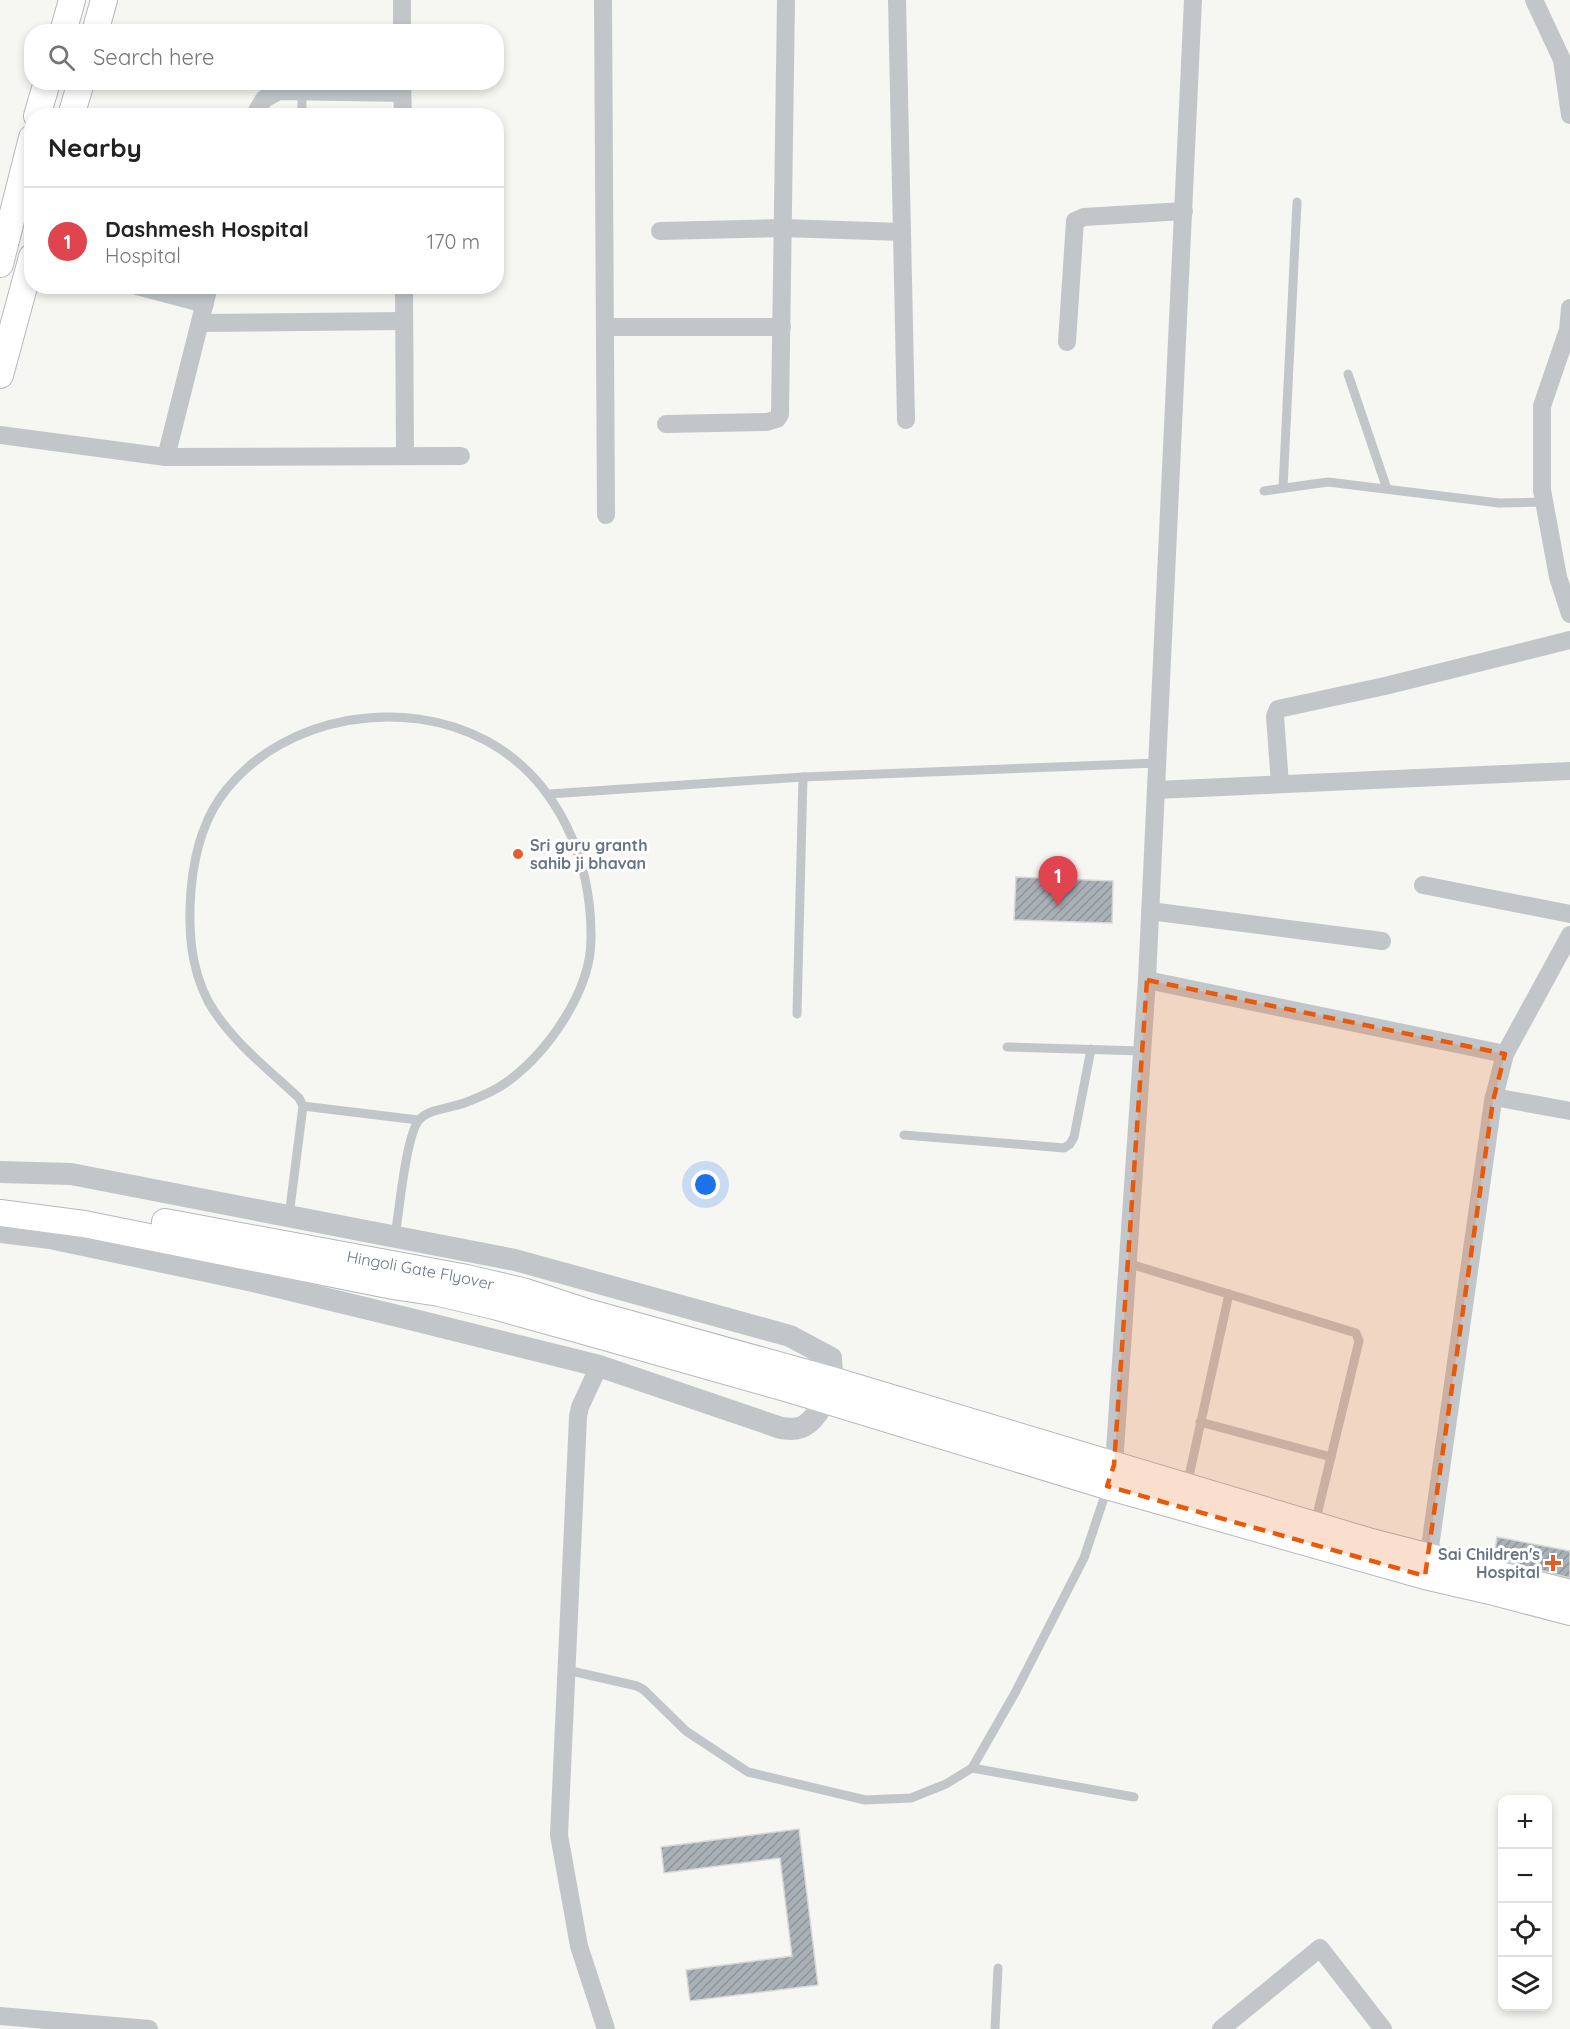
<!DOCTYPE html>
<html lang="en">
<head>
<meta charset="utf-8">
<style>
	body { margin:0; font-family:Quicksand,sans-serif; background:#f6f6f6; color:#222 }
	.controls { position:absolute; right:18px; bottom:18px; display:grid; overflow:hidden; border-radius:12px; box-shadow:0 3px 9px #0003 }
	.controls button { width:54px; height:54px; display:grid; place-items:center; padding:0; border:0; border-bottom:2px solid #e0e0e0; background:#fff; color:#222; font:30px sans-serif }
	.you { position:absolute; left:706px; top:1185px; width:21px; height:21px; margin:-15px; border:4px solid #fff; border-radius:50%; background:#1a73e8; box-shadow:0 0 0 9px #1a73e833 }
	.badge { display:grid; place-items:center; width:39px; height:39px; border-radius:50%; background:#db2777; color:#fff; font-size:20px; font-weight:700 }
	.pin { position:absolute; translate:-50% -50px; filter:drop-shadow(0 2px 3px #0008) }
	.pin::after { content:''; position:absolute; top:32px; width:21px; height:18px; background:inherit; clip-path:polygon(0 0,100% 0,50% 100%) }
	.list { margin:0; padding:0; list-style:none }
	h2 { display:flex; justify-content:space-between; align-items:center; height:78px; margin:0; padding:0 24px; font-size:26px }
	h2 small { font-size:20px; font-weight:400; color:#767676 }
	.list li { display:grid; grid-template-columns:39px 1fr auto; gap:18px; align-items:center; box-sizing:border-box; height:108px; padding:0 24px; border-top:2px solid #e0e0e0 }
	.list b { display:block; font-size:22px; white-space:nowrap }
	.list p { margin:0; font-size:20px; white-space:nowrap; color:#767676 }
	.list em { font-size:20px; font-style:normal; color:#767676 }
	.icon { flex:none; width:33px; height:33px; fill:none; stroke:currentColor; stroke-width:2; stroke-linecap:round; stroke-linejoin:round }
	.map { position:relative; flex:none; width:1570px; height:2029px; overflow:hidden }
	.search { position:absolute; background:#fff; box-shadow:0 3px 9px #0003; left:24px; top:24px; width:480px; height:66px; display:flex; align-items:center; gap:15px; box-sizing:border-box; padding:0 21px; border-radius:24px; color:#767676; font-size:22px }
	.panel { position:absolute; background:#fff; box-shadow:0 3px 9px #0003; left:24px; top:108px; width:480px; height:186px; border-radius:24px }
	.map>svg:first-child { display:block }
	.building { fill:url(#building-hatch); stroke:#d8d8d6; stroke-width:1.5 }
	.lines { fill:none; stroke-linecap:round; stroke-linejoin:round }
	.secondary-casing { stroke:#b4b9be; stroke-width:28 }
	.service { stroke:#c2c6c9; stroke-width:9 }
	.minor { stroke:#c2c6c9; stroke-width:18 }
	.tertiary { stroke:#c2c6c9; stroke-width:22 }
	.secondary { stroke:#fff; stroke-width:26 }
	.marked { fill:#e8590c; fill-opacity:0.2; stroke:#e8590c; stroke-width:4.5; stroke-dasharray:12 8; stroke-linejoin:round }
	.poi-dot { fill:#e05f2a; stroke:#fff; stroke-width:2 }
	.labels { text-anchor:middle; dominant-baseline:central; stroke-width:6; stroke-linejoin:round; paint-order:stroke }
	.poi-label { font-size:16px; font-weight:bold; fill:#667584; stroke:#fff; text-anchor:start }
	.street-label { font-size:16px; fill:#667584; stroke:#fff }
</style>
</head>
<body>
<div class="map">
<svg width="1570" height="2029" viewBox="0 0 1570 2029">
	<defs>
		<pattern id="building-hatch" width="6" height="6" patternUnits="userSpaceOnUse" patternTransform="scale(1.5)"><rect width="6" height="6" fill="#a9b0b6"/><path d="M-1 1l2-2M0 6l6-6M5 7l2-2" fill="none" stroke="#8d949a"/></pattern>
	</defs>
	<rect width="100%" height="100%" fill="#f6f6f3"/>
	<g class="building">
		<polygon points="1016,877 1113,881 1112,923 1014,920"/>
		<polygon points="1497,1537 1570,1551 1570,1578 1494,1558"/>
		<polygon points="799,1829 818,1985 690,2001 686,1970 792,1956 780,1858 664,1873 661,1847"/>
	</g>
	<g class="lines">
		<g class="secondary-casing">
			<g id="secondary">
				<polyline points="63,32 72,0"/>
				<polyline points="95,32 104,0"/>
				<polyline points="37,116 47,82"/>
				<polyline points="71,116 81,82"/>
				<polyline points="0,264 32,138"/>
				<polyline points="0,375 32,257"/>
				<polyline points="0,1213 84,1224 393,1286 439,1293 494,1306 598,1335 789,1389 1107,1486 1425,1576 1490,1591 1570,1612"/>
				<path id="s1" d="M165,1222L467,1278L526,1292L587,1312L832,1380L1368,1541L1570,1593"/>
			</g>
		</g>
		<g class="service">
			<polyline points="302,92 302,116"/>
			<polyline points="1348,374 1387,489"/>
			<polyline points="1283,488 1297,202"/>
			<polyline points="1264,491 1328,482 1499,503 1544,502"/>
			<polyline points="549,794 803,777 1157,763"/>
			<polyline points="797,1014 803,777"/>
			<polyline points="1007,1047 1142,1051"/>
			<polyline points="303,1106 418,1120"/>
			<polyline points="904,1135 1064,1148 1070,1144 1074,1137 1091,1049"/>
			<path d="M289,1216L303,1106L299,1098C268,1069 229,1039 208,1001C190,966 188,929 191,890C194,855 204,817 226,790C286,715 404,696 487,741C558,780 592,860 591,939C591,991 548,1052 507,1082C496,1090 480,1097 467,1102C453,1108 431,1108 420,1119C406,1132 399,1214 395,1236"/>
			<polyline points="1127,1263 1356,1333 1359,1341 1315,1523"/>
			<polyline points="1200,1422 1331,1457"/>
			<polyline points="1187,1485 1229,1294"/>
			<polyline points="567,1670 637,1686 644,1690 686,1731 748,1772 865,1800 911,1798 946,1784 972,1768 1015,1693 1084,1558 1107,1489"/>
			<polyline points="972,1768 1134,1797"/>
			<polyline points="995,2029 998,1968"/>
		</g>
		<g class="minor">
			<polyline points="402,0 402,32"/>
			<polyline points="603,0 606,515"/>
			<polyline points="897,0 906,420"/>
			<polyline points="1534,0 1562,60 1570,115"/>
			<polyline points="402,82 403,116"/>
			<polyline points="254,116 264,99 279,91 402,93"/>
			<polyline points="660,231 783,228 902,232"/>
			<polyline points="137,286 205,304"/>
			<polyline points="404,286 405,456"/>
			<polyline points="1570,308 1568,330 1542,406 1542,490 1558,577 1570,614"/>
			<polyline points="200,323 404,321"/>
			<polyline points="605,327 782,327"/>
			<polyline points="1067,342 1075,221 1084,217 1184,211"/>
			<polyline points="666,424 767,422 777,419 780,414 786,0"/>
			<polyline points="0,435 166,457 461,456"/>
			<polyline points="166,457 209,286"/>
			<polyline points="1280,784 1275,716 1278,709 1385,686 1570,640"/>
			<polyline points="1156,790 1570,771"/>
			<polyline points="1423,885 1570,914"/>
			<polyline points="1150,911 1382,941"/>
			<polyline points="1147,980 1505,1054"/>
			<polyline points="1494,1097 1570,1111"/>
			<polyline points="599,1366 580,1407 578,1417 559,1835 579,1946 606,2029"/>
			<polyline points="1111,1476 1114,1465 1147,980 1193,0"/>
			<polyline points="1427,1568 1493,1101 1505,1054 1570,935"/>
			<polyline points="0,2016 149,2029"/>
			<polyline points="1221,2029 1320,1948 1383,2029"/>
		</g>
		<path class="tertiary" d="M0,1172L71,1174L515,1260L790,1336L831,1358C831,1365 833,1374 831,1381C828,1396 818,1418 804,1426C797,1430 789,1429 781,1428L599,1366L410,1319L253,1281L50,1238L0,1232"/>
		<use href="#secondary" class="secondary"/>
	</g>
	<path class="marked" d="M1147,980L1505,1054L1493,1101L1425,1576L1107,1486L1114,1465Z"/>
	<g class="poi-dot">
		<circle cx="518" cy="854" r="6"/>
		<path d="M1550 1554h6v6h6v6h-6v6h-6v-6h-6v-6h6z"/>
	</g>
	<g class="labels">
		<g class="poi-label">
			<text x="530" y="845">Sri guru granth<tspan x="530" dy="18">sahib ji bhavan</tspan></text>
			<text x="1540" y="1554" text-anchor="end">Sai Children's<tspan x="1540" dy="18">Hospital</tspan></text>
		</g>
		<g class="street-label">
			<text stroke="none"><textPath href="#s1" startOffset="260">Hingoli Gate Flyover</textPath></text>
		</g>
	</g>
</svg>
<div class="controls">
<button>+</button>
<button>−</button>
<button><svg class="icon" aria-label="locate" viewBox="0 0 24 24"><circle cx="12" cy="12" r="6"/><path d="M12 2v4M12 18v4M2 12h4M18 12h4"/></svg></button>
<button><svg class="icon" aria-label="layers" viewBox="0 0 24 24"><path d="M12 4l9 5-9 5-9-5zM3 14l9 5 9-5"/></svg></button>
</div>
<div class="you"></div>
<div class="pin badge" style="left:1058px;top:906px;background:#e0444e">1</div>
<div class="search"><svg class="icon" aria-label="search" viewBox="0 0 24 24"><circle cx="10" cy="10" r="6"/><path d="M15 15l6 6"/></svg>Search here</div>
<section class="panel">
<h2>Nearby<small></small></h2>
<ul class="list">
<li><span class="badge" style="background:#e0444e">1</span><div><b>Dashmesh Hospital</b><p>Hospital</p></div><em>170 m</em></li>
</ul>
</section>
</div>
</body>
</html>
